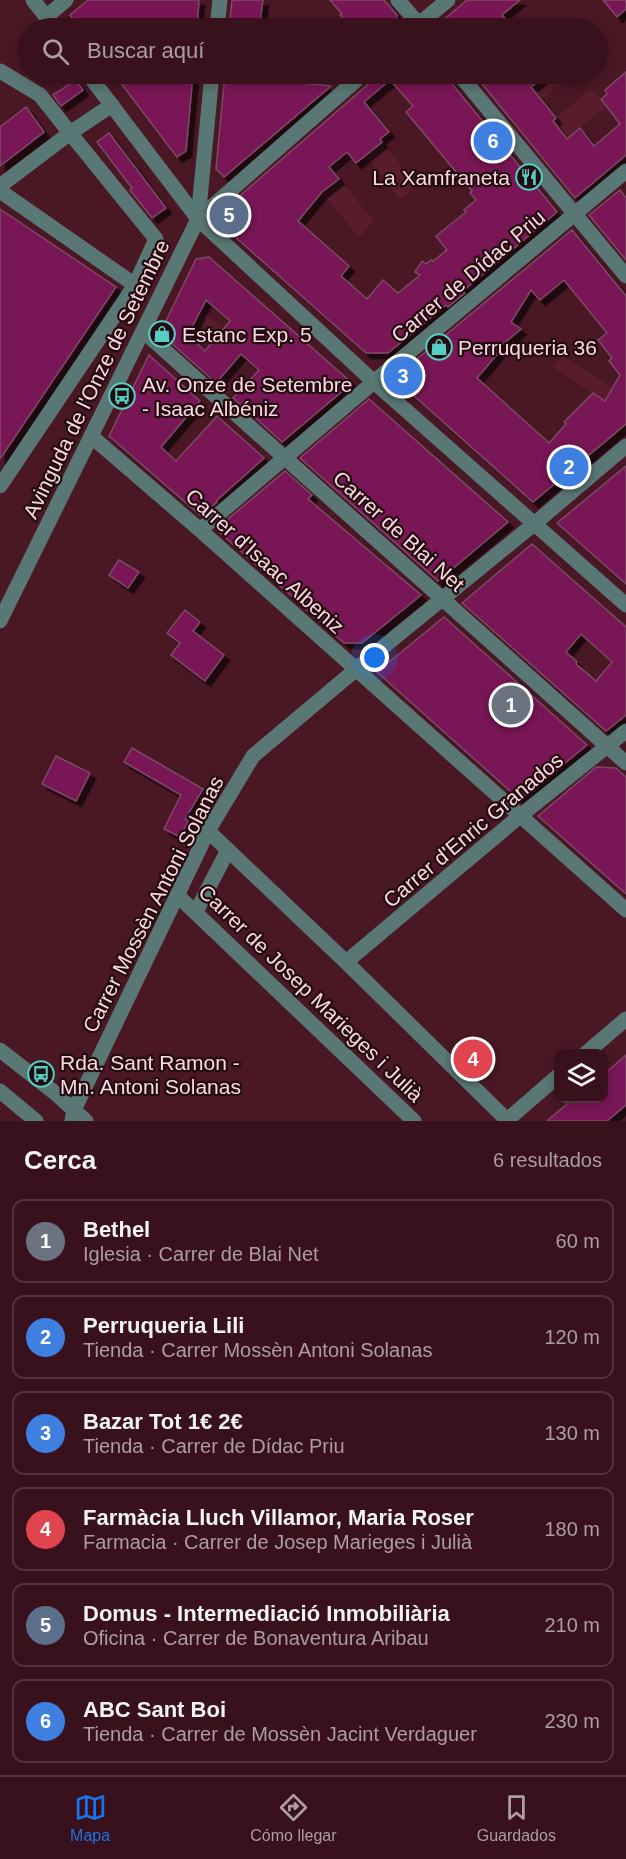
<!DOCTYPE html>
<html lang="es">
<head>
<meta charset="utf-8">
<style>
	body { margin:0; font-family:Helvetica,sans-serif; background:#3f1a25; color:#f1f3f6 }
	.controls { position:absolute; right:18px; bottom:18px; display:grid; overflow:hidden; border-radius:12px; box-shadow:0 3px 9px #0003 }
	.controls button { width:54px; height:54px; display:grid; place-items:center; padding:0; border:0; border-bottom:2px solid #52313b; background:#38111c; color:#f1f3f6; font:30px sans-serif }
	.you { position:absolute; left:375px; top:658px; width:21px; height:21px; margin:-15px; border:4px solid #fff; border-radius:50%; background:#1a73e8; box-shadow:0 0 0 9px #1a73e833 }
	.badge { display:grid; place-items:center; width:39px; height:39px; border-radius:50%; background:#1a73e8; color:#fff; font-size:20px; font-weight:700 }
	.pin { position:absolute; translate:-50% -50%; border:3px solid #fff; box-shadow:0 2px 6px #0006 }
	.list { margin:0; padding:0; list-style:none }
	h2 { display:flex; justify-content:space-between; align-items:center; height:78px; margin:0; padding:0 24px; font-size:26px }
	h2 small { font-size:20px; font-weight:400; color:#ab9da3 }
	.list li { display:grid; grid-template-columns:39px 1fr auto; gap:18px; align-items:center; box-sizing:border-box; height:84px; margin:0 12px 12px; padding:0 12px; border:2px solid #52313b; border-radius:12px }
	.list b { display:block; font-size:22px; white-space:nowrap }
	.list p { margin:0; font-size:20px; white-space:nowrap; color:#ab9da3 }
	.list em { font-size:20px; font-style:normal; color:#ab9da3 }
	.icon { flex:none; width:33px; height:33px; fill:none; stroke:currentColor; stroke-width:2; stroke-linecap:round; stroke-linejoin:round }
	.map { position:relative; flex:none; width:626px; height:1121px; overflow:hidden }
	.search { position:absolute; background:#38111c; box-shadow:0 3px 9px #0003; left:18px; right:18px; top:18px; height:66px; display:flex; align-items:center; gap:15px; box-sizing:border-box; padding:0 21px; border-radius:33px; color:#ab9da3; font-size:22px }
	.sheet { height:654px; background:#38111c }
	nav { display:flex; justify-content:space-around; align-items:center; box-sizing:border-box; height:84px; border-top:2px solid #52313b; background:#38111c; font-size:16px; color:#ab9da3 }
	nav a { display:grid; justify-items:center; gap:3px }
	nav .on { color:#1a73e8 }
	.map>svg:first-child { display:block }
	.built { fill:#581c2c }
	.building { fill:#791555; stroke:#7d4a65; stroke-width:1.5; fill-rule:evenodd; filter:url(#shadow) }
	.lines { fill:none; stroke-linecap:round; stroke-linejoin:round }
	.minor { stroke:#597774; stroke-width:15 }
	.labels { text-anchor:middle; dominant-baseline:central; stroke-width:4.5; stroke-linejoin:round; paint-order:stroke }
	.poi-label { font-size:21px; fill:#fbd8dd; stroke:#220c11; text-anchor:start }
	.street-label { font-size:21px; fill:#fbd8dd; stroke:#220c11 }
</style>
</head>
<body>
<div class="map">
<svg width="626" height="1121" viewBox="0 0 626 1121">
	<defs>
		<filter id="shadow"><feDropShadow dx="5.5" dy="5.5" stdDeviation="0" flood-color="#0009"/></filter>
	</defs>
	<rect width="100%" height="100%" fill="#4a1725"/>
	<g class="built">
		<polygon points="538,74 574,74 541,100 500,106"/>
		<polygon points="591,88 606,106 543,159 529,141"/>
		<polygon points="349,101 417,185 400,199 332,115"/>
		<polygon points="306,138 374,221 359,238 289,152"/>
		<polygon points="176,302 197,306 223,329 216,338"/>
		<polygon points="563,356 626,396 626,416 553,367"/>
	</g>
	<g class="building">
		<polygon points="88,0 199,0 197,28 80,28 70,15"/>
		<polygon points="232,0 263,0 259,28 229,28"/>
		<polygon points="330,0 384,0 397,15 395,28 329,28 343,18 340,15 342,14"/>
		<polygon points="467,0 520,0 502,15 513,28 434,28"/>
		<polygon points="603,0 626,0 626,9 617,17"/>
		<polygon points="626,72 626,155 575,198 474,74 547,74 531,87 556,118 553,121 567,139 580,128 594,146 620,124 601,99 607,94 605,90"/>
		<polygon points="114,74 193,74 186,151 177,157"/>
		<polygon points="225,74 264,74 264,75 273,76 272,80 331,86 224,177 216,169"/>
		<path d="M380,74H444L557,212L463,291L465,293L448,307L446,305L388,353H366L225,228L227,207ZM390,80L413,106L406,112L472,191L470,193L476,200L464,210L466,212L436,236L447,250L433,261L431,260L426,264L422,261L415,272L420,275L398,293L383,280L367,299L341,276L349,266L298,221L322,192L339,179L329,167L347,152L356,163L382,142L380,139L389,132L364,102Z"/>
		<polygon points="76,80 83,90 61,106 53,95"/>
		<polygon points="26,107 44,132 0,166 0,127"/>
		<polygon points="109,133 166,208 152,218 130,190 132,188 97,142"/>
		<polygon points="620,190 626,198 626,260 589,215"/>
		<polygon points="0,209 116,287 0,459"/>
		<path d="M572,230L626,296V424L533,502L394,378ZM564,280L607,333L598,340L612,358L609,361L620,375L605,401L593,393L564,422L566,424L549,443L477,378L500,351L497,349L521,329L511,322L531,290L540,300Z"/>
		<path d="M209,257L352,383L282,442L233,398L259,370L241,354L216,383L160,333L196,259ZM206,300L230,321L205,351L188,335Z"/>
		<polygon points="149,355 200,401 161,447 176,461 217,416 264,458 216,501 217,502 201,516 109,436"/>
		<polygon points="369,399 508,522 438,581 300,458"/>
		<polygon points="626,466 626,584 557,523"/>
		<polygon points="285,471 312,495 308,499 421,595 362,643 344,643 216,529"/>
		<path d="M532,544L626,627V715L606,731L462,603ZM581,634L612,662L596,681L576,664L577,662L566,652Z"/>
		<polygon points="119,560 139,572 128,588 109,575"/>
		<polygon points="185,610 200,622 193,631 224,655 205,681 171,655 180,643 167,633"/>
		<polygon points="444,617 587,745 520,800 377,672"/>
		<polygon points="132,748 203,789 185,819 188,821 180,837 164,829 181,795 124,762"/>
		<polygon points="56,756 90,773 76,801 42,784"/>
		<polygon points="596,767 616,768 626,777 626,894 538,816"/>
		<polygon points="626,1055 626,1105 607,1121 547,1121 574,1098 603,1098 603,1075"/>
	</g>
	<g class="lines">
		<g class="minor">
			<polyline points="33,0 55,28"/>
			<polyline points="398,0 422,28"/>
			<polyline points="46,17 66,0"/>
			<polyline points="217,28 220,0"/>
			<polyline points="414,28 448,0"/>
			<polyline points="0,71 40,95 70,133 112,105"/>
			<polyline points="88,74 198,219 374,382 626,605"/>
			<polyline points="459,74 626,276"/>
			<polyline points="0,186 70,133 156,239 135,285 0,191"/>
			<polyline points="198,219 363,74"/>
			<polyline points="143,331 626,763"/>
			<polyline points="91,436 200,530 626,910"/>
			<polyline points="0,486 135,285"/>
			<polyline points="200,530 389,369 626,171"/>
			<polyline points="0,621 198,219 212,74"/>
			<polyline points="208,831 346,962 507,1120"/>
			<polyline points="178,896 414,1121"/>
			<polyline points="196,912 228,850"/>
			<polyline points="346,962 520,816 626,731"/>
			<polyline points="0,1050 55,1093 86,1121"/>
			<polyline points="585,1054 626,1019"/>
			<polyline points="0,1091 36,1121"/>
			<polyline points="72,1121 74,1110 208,831 253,756 366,661 534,524 626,446"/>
			<polyline points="506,1121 558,1076"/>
		</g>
	</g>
	<defs>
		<g id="restaurant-ring" transform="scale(1.35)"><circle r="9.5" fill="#220c11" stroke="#56cec3" stroke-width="1.5"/><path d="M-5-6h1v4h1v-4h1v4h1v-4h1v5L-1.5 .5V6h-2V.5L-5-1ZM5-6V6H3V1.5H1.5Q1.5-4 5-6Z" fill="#56cec3"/></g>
		<g id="shop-ring" transform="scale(1.35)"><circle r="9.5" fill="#220c11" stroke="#56cec3" stroke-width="1.5"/><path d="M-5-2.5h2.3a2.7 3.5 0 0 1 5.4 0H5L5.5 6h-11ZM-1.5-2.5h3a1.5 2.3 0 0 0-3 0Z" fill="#56cec3"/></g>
		<g id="bus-ring" transform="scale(1.35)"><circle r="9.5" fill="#220c11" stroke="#56cec3" stroke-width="1.5"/><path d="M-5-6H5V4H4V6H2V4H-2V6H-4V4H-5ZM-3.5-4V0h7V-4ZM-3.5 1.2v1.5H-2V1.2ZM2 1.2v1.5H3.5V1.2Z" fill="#56cec3"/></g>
	</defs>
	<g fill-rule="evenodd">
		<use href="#restaurant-ring" x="529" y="177"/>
		<use href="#shop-ring" x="162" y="334"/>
		<use href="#shop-ring" x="439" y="347"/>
		<use href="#bus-ring" x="122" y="396"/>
		<use href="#bus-ring" x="41" y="1074"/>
	</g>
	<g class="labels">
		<g class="poi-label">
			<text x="510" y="177" text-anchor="end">La Xamfraneta</text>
			<text x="182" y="334">Estanc Exp. 5</text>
			<text x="458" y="347">Perruqueria 36</text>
			<text x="142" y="384">Av. Onze de Setembre<tspan x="142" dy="24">- Isaac Albéniz</tspan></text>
			<text x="60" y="1062">Rda. Sant Ramon -<tspan x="60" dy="24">Mn. Antoni Solanas</tspan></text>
		</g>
		<g class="street-label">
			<text transform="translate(468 276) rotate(-40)">Carrer de Dídac Priu</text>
			<text transform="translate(96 379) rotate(-64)">Avinguda de l'Onze de Setembre</text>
			<text transform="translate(399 531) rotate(42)">Carrer de Blai Net</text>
			<text transform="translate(265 561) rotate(42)">Carrer d'Isaac Albeniz</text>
			<text transform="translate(473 830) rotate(-40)">Carrer d'Enric Granados</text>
			<text transform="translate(153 904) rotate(-63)">Carrer Mossèn Antoni Solanas</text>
			<text transform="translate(311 993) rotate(44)">Carrer de Josep Marieges i Julià</text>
		</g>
	</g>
</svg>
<div class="controls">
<button><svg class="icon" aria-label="layers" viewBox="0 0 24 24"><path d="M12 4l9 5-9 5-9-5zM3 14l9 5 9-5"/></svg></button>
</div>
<div class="you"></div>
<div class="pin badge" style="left:511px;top:705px;background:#6b7280">1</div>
<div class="pin badge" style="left:569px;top:467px;background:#3f7fe0">2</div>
<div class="pin badge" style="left:403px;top:376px;background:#3f7fe0">3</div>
<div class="pin badge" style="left:473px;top:1059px;background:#e0444e">4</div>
<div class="pin badge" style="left:229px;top:215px;background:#5c6f8a">5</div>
<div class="pin badge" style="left:493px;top:141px;background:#3f7fe0">6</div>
<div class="search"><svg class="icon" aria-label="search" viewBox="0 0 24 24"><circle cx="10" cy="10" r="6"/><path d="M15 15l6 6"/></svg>Buscar aquí</div>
</div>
<section class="sheet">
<h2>Cerca<small>6 resultados</small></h2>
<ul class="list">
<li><span class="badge" style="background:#6b7280">1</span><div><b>Bethel</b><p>Iglesia · Carrer de Blai Net</p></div><em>60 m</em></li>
<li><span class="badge" style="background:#3f7fe0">2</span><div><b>Perruqueria Lili</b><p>Tienda · Carrer Mossèn Antoni Solanas</p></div><em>120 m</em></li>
<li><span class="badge" style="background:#3f7fe0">3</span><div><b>Bazar Tot 1€ 2€</b><p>Tienda · Carrer de Dídac Priu</p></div><em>130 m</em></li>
<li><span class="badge" style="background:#e0444e">4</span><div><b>Farmàcia Lluch Villamor, Maria Roser</b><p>Farmacia · Carrer de Josep Marieges i Julià</p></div><em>180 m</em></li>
<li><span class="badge" style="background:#5c6f8a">5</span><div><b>Domus - Intermediació Inmobiliària</b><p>Oficina · Carrer de Bonaventura Aribau</p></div><em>210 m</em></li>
<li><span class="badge" style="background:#3f7fe0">6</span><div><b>ABC Sant Boi</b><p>Tienda · Carrer de Mossèn Jacint Verdaguer</p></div><em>230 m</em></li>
</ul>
</section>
<nav>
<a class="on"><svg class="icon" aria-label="map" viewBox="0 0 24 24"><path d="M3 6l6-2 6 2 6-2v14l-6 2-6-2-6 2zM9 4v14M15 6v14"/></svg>Mapa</a>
<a><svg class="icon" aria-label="directions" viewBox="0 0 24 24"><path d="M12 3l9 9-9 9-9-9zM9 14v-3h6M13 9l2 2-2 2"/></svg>Cómo llegar</a>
<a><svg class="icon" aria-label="saved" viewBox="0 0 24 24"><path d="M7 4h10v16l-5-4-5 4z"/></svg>Guardados</a>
</nav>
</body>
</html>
